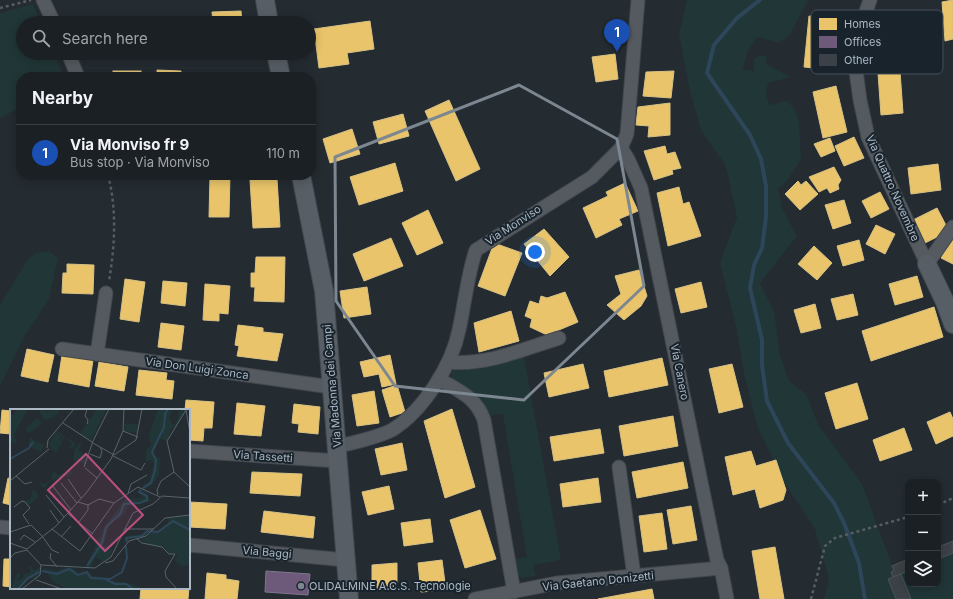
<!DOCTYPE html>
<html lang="en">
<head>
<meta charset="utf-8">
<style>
	body { margin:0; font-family:Inter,sans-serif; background:#282d32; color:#f1f3f6 }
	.controls { position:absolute; right:12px; bottom:12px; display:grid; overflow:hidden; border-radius:8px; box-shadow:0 2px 10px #0003 }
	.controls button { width:36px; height:36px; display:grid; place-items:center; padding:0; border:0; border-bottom:1px solid #393e42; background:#1b2025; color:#f1f3f6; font:20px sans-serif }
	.you { position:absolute; left:535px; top:252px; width:14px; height:14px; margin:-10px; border:3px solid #fff; border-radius:50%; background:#1a73e8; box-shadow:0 0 0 6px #1a73e833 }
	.badge { display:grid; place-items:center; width:26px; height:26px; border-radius:50%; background:#7c8791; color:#fff; font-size:13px; font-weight:700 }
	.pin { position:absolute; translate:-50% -33px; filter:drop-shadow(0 1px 2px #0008) }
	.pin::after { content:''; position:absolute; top:21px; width:14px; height:12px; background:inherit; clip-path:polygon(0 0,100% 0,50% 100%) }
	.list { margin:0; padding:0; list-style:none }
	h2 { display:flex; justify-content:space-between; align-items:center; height:52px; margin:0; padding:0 16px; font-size:17px }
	h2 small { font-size:13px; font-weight:400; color:#a0a3a7 }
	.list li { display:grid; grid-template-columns:26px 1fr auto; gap:12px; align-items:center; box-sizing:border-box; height:56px; padding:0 16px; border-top:1px solid #393e42 }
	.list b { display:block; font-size:15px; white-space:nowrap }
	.list p { margin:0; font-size:13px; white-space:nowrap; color:#a0a3a7 }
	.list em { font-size:13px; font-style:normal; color:#a0a3a7 }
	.icon { flex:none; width:22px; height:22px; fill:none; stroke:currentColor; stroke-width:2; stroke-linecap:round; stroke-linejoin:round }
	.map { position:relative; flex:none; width:953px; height:599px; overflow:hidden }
	.search { position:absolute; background:#1b2025; box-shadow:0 2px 10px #0003; left:16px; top:16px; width:300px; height:44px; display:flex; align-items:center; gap:10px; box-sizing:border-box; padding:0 14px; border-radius:22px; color:#a0a3a7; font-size:15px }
	.panel { position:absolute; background:#1b2025; box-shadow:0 2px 10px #0003; left:16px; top:72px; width:300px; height:108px; border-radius:16px }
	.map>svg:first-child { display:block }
	.green { fill:#213637 }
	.homes { fill:#e9c46a; stroke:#d7c185 }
	.offices { fill:#6d597a; stroke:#807690 }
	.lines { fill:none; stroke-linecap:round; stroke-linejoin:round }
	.stream { stroke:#2e465a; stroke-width:4 }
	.building { fill:#3b4146; stroke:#4b535a }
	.street-casing { stroke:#42474c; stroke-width:15 }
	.secondary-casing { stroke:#42474c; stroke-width:20 }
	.path { stroke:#565e64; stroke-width:2.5; stroke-dasharray:3 3; stroke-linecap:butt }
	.street { stroke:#545a60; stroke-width:13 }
	.secondary { stroke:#575e65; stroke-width:18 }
	.marked { fill:none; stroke:#7c8791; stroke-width:3; stroke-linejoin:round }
	.poi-dot { fill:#7c8791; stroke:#18232c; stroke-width:1.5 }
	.labels { text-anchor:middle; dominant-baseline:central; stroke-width:4; stroke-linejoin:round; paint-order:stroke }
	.street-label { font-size:11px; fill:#acb9c5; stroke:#18232c }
	.poi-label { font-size:11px; fill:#acb9c5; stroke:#18232c; text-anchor:start }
	.inset-river { fill:none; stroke:#2e465a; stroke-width:2 }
	.inset-road { fill:none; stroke:#5a646c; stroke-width:1 }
	.view { fill:#ba5080; fill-opacity:0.15; stroke:#ba5080; stroke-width:2 }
	.inset-edge { fill:none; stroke:#acb9c5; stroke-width:2 }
	.key { fill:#18232c; stroke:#44505a; stroke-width:1 }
	.key-label { font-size:11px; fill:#acb9c5 }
</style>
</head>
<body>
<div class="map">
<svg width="953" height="599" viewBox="0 0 953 599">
	<rect width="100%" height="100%" fill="#242b31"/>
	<g class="green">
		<polygon points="687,0 808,0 790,35 779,43 757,37 747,53 743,69 754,71 754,60 759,55 767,56 766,64 790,77 768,83 766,95 770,105 787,101 795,109 799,122 801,159 787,181 778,189 782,208 797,236 760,283 774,311 780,355 789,381 806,394 819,426 862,484 892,565 908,559 908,584 938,584 938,547 953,541 953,599 824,599 829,579 815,529 784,482 758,428 745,378 736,326 720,263 737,217 726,166 701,130 689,87 679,34"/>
		<polygon points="33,4 41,23 23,23 23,53 54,53 64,77 21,77 21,106 0,119 0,13"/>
		<polygon points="49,251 58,258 49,299 24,337 0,386 0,305 28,259 36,253"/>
		<path d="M523,352L561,560L533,565L536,576L522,578L516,573L513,559L527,557L503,414L489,416C483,393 471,391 452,381V371L459,367Z"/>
	</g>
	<g class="homes">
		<polygon points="953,0 953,39 945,41 942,2"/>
		<polygon points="241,11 242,23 213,23 212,12"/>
		<polygon points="809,16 837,19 832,70 804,67"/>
		<polygon points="199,17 199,23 172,23 172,20"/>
		<polygon points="370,21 374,49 347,53 349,64 319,68 314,29"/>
		<polygon points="215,53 244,53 244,56 215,58"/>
		<polygon points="615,54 618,79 596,82 592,57"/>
		<polygon points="899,57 903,113 881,115 877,59"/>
		<polygon points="157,70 181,71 181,77 157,77"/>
		<rect x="113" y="71" width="28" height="6"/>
		<polygon points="674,71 671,98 643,96 646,72"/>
		<polygon points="836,86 847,132 823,138 813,92"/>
		<polygon points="449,100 480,169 456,181 425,111"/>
		<polygon points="670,103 670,135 648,137 649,126 636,125 638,107"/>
		<polygon points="403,114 409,136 379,144 373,122"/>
		<polygon points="352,129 360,154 330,163 323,139"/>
		<polygon points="854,137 864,158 844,166 835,146"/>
		<polygon points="830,138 835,151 821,157 814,144"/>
		<polygon points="665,146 667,154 675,152 681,168 672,170 673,174 654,180 644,151"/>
		<polygon points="395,163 403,191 359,205 350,177"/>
		<polygon points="938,164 941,190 911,194 908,168"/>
		<polygon points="834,167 841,180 838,185 839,189 830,193 827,188 819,192 809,177"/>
		<polygon points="210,175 230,175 229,217 209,217"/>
		<polygon points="277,179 280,227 253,228 250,180"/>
		<polygon points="798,181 801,185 806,181 818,194 800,210 785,194"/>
		<polygon points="625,183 638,211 619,219 622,225 596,238 583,208 608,196 606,192"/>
		<polygon points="679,187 683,204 689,202 701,236 668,246 657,193"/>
		<polygon points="880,192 889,209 871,218 862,201"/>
		<polygon points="844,200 851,223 833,229 825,205"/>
		<polygon points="937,208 949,231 925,243 913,220"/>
		<polygon points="428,210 443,243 417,255 402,223"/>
		<polygon points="876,225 895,234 885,254 866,244"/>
		<polygon points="544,229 569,257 550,276 524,244"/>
		<polygon points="953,237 953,264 941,258"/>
		<polygon points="391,238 403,266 364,281 353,254"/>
		<polygon points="859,240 864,260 843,266 837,246"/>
		<polygon points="494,243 522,253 505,296 478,286"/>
		<polygon points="814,246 832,263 817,280 798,264"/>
		<polygon points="256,257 285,257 284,302 254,301 255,287 251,287 251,273 255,273"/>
		<polygon points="67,264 94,265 93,294 62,293 63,273 67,273"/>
		<polygon points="639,270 647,296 641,306 624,320 607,305 621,294 615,276"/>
		<polygon points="917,276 923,297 895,305 889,284"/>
		<polygon points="125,279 145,282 139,322 120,319"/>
		<polygon points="163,281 187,283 185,306 161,303"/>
		<polygon points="701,282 707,307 681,313 675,289"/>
		<polygon points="205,284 230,286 228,314 219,313 219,321 203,320"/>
		<polygon points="367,287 371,314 344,318 340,291"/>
		<polygon points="565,292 578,322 547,335 530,327 532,319 525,316 530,301 539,304 541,296 547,298"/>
		<polygon points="853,294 858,315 837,320 831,299"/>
		<polygon points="815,304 821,328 801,333 794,310"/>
		<polygon points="934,307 943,337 871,361 862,331"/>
		<polygon points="511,311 519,341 479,352 474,323"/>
		<polygon points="161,323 184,326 181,350 158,347"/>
		<polygon points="238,325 263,328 263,332 283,334 277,361 237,356 239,346 235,345"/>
		<polygon points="27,349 54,355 48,382 21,376"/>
		<polygon points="62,355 93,360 89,387 58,381"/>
		<polygon points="390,355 396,384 382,387 379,374 364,377 360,362"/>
		<polygon points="662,358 668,385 609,397 604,371"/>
		<polygon points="99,362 128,367 124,391 95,386"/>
		<polygon points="583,364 589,388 549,397 544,373"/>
		<polygon points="732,364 743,407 719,413 709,369"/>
		<polygon points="139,370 167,373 166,380 174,381 172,399 136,395"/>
		<polygon points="857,383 868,419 836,429 825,393"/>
		<polygon points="397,385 405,412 390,417 382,390"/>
		<polygon points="374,391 379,423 357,426 352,395"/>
		<polygon points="186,400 214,402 212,428 204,428 203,441 189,440 189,410 185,410"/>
		<polygon points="237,403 265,406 261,436 234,434"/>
		<polygon points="294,404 320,407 318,434 298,432 299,424 292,423"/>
		<polygon points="452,409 475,487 445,498 424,421"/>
		<polygon points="2,410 11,411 11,434 0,433"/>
		<polygon points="950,412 953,419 953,436 936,444 927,422"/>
		<polygon points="673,416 678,446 624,456 619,426"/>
		<polygon points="904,428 912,450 880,461 873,440"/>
		<polygon points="600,429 604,453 554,461 550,437"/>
		<polygon points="402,443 407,470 381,475 375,449"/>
		<polygon points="751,451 756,466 776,460 786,490 783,500 760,508 755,489 733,495 725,457"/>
		<polygon points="683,462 688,488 637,498 632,472"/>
		<polygon points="252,472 302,474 300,496 250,493"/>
		<polygon points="8,478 11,479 11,505 3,503"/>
		<polygon points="598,478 601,502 563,507 560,484"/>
		<polygon points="389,486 394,509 368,515 362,492"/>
		<polygon points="189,502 227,504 225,529 189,527"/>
		<polygon points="691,506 697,540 673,544 667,510"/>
		<polygon points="480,510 496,559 465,568 450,520"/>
		<polygon points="264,511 315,517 313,538 261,532"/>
		<polygon points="662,513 667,549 644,552 639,516"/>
		<polygon points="430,519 433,542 404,546 401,523"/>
		<polygon points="775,547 784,599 760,599 752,551"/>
		<polygon points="4,559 11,559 11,587 3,586"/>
		<polygon points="442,560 446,590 421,592 418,563"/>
		<polygon points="397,563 397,588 372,590 372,565"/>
		<polygon points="207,573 226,575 226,579 239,581 237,599 205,599"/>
		<polygon points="141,588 189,588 188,599 140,599"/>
		<polygon points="652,589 654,599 598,599"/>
	</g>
	<polygon class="offices" points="266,571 310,574 308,595 265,592"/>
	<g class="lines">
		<polyline class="stream" points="760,0 737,18 714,45 707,73 750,135 761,159 766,186 766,217 762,248 754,265 750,288 762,340 762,365 767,401 788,443 834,503 844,523 859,563 865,599"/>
	</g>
	<g class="building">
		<polygon points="953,541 953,553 938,559 938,547"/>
		<polygon points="908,559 908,571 893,577 891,572 894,570 892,566"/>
		<polygon points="901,574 911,599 896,599 888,579"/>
	</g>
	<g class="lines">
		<g class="street-casing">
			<g id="street">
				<polyline points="43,0 54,23"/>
				<polyline points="870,0 863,20 855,64 860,100 868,137 927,264 953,227"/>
				<polyline points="68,53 78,77"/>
				<polyline points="621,148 628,159 641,188 717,560 721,568 727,599"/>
				<polyline points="62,349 331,387"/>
				<polyline points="97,354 106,293"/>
				<path d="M449,362C485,366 524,349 559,338"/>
				<path d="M439,379C459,391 476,397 484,420L514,592"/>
				<path d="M337,446C350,444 381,436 392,430C423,411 452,365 459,330C465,303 467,276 476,250L592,177L621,148L627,134L638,0"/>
				<polyline points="189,451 338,461"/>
				<polyline points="619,467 634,576"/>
				<polyline points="0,527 11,528"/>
				<polyline points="189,545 346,560"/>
				<polyline points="475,599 557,583 721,568"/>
			</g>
		</g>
		<g class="secondary-casing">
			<g id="secondary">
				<polyline points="265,0 269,23"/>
				<polyline points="276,53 281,77"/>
				<polyline points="301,175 324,291 349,599"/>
				<polyline points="927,264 945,302 953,324"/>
			</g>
		</g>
		<g class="path">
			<polyline points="0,8 31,0"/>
			<path d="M108,175C117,210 115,245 109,281"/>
			<polyline points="938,505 953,498"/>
			<polyline points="811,599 825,546 835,538 908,517"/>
		</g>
		<use href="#street" class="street"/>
		<use href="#secondary" class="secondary"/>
	</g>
	<path class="marked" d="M519,85L617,139L644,286L524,400L395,386L336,301L335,157Z"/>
	<circle class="poi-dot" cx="301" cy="586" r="4"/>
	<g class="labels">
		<g class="street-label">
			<text transform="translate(893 188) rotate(66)">Via Quattro Novembre</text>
			<text transform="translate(513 225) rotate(-33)">Via Monviso</text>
			<text transform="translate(197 368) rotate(8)">Via Don Luigi Zonca</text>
			<text transform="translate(680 372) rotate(79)">Via Canero</text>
			<text transform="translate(332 386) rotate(-95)">Via Madonna dei Campi</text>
			<text transform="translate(263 456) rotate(4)">Via Tassetti</text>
			<text transform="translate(267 552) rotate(5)">Via Baggi</text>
			<text transform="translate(598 581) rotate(-6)">Via Gaetano Donizetti</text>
		</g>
		<g class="poi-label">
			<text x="309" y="586">OLIDALMINE A.C.S. Tecnologie</text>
		</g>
	</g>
	<g transform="translate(10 409)">
		<rect width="180" height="180" fill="#242b31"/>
		<path d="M6,0H18L4,25L7,35L0,33V6H4ZM28,0L38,2L51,0L44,8L34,11ZM87,0L96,1L81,31L70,25ZM148,0H162L159,9L163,16L166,15L170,0H176L166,17L161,20L157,32L148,29L147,31L142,45L144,49L150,48L149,66L143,75L133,81L131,78L139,72L144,55L140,51L136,53V42L141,35L139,27ZM27,9L32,14L19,24L15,20ZM115,14L128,15L127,24L114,22ZM46,21L66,35L64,38L58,40L62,34L54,28L50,38L44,33L49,38L46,40H49L47,43L41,41L38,34L40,30L38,35L44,41L39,35L42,30L46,24L51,27L48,34L53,28L46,23L41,29ZM21,27L23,31L34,36L31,43L21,39L22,36H18ZM70,34H72L68,41L78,47L75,55L63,51L65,40ZM61,62L63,64L60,66L40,72L34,80L29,74L34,75L42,70V64L46,63L47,66ZM129,79L137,84L141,92L117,97L119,100H116V103L109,110L104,111L100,116L93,136L103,141L100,147L93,153L86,148L80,159H75L94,119L115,90L133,89L128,83ZM22,82H26L29,89L25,90L19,97L15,92H8L20,91ZM180,107L179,155L172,158L164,150L167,148L166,144H159L153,137L141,136L128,130L135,129L142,123L151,120L159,113L157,109ZM137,121L141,122L137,126L118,131L111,137L117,127L132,125ZM26,153L30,159V165L24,170L19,169L10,180H1L7,164H10V167L7,172L14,168V165L21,163L18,157L20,156L24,161L29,159ZM55,158L63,159L69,165L78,164L83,167L97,169L101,172L123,175L133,180H57L44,173L33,159L47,162Z" fill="#213637"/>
		<path class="inset-river" d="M0,50L19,39L23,33M133,79L141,74L145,61L146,51L142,43L154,18L155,5L158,0M117,133L116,129L132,127L137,122L148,123L163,112L180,121M77,157L92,134L96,118L110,105L114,95L130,94L137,91V87L129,83L131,81M32,162L47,165L59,160L68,166L77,163L81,169L100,170L112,163L117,149L116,137M95,170L105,175H116L123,180M8,180L18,169L29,163"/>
		<path class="inset-road" d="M53,14L82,33M77,15L78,11L75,7L77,0M113,22L128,28M83,34L104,46M37,39L38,31L64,0M80,45L90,49L92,42L90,38M104,46L126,31L132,0M103,47L131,61L135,54M74,58L83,32L99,0M75,59L87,69M164,63L157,32L176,1L180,24M6,67L15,75L22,73M58,70L71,89M0,72L39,40M51,74L67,94M42,76L61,101M118,84L121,75L137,66M36,86L54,108M148,86L147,81L151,72L164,63L180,78M68,93L78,96L89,90L104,94L128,78L150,88M4,98L12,92L15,93L20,99L13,106L19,115M40,101L49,114M57,104L83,125M69,113L78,101V96M42,120L70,142L104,94M115,120H144M0,123L21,116L32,127M32,127L42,141L49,144M51,128L61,117M127,130L132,134L152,138L159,145H165L155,162L156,168L167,180M10,131L14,126L25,133M0,134L17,140M17,140L46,117L77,83L101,50L113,22L114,0M17,141L31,156L85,159L101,148L123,104L143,95L152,87L180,89M41,144L40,149L47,158M0,149L5,144L17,141M95,154L103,152L119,132L136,127L155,109L180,106M26,171L52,180M12,180L30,166L31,156"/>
		<path class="view" d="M76,45L133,106L95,142L38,81Z"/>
		<rect width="180" height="180" class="inset-edge"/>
	</g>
	<rect x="811" y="10" width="132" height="64" rx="6" class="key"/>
	<rect x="819" y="18" width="18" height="12" fill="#e9c46a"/>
	<rect x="819" y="36" width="18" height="12" fill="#6d597a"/>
	<rect x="819" y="54" width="18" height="12" fill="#3b4146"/>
	<g class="key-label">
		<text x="844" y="28">Homes</text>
		<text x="844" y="46">Offices</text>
		<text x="844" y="64">Other</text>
	</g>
</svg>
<div class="controls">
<button>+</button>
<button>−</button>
<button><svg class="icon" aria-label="layers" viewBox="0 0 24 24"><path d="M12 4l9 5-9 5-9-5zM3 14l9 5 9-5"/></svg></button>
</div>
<div class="you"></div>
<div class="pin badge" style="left:617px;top:52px;background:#1a4fb4">1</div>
<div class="search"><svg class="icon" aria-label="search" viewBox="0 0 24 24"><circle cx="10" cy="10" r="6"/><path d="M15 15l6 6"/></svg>Search here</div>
<section class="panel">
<h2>Nearby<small></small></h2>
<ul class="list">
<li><span class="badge" style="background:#1a4fb4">1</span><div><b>Via Monviso fr 9</b><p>Bus stop · Via Monviso</p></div><em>110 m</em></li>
</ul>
</section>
</div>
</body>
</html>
